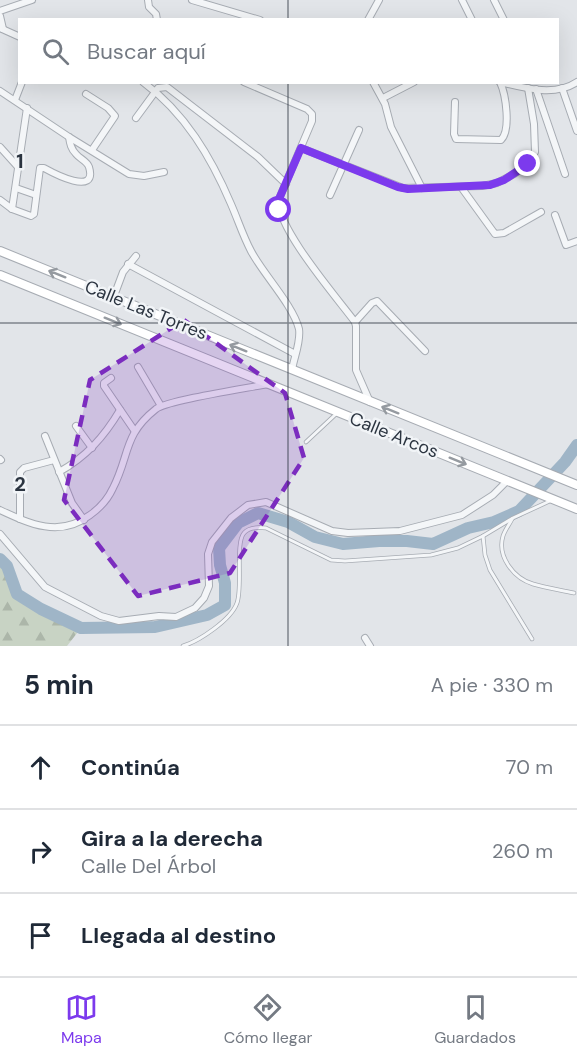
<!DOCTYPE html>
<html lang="es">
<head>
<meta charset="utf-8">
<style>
	body { margin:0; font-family:"DM Sans",sans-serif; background:#f2f2f3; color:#1f2937 }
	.stop { position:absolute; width:18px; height:18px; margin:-14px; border:4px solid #7c3aed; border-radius:50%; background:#fff }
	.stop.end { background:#7c3aed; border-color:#fff; box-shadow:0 2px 6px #0008 }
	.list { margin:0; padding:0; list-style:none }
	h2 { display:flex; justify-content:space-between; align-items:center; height:78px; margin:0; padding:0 24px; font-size:26px }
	h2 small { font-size:20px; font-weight:400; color:#747a83 }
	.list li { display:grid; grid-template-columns:39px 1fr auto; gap:18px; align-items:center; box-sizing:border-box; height:84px; padding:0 24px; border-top:2px solid #e0e1e3 }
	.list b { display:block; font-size:22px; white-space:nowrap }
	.list p { margin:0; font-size:20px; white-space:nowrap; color:#747a83 }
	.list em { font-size:20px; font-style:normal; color:#747a83 }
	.icon { flex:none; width:33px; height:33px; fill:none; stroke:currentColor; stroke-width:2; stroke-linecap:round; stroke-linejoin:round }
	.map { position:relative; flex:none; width:577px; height:646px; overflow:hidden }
	.search { position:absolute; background:#fff; box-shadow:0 6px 24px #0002; left:18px; right:18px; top:18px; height:66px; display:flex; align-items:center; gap:15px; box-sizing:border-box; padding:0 21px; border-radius:0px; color:#747a83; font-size:22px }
	.sheet { height:330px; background:#fff }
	nav { display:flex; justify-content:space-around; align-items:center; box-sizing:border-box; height:84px; border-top:2px solid #e0e1e3; background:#fff; font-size:16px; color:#747a83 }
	nav a { display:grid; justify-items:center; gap:3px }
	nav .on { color:#7c3aed }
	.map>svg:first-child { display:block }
	.forest { fill:url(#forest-firs) }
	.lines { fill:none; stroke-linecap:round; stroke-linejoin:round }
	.river { stroke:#9fb5c7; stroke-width:12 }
	.service-casing { stroke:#a7acb3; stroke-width:4.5 }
	.minor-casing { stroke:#a7acb3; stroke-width:8 }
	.secondary-casing { stroke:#a7acb3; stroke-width:10 }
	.service { stroke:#f4f6f8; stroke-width:3 }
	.minor { stroke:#f4f6f8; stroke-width:6 }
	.secondary { stroke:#fff; stroke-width:8 }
	.oneway { stroke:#959aa0 }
	.route { stroke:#7c3aed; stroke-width:8 }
	.marked { fill:#7b2cbf; fill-opacity:0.2; stroke:#7b2cbf; stroke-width:4.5; stroke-dasharray:12 8; stroke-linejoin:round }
	.grid { fill:none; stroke:#2b3440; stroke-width:1.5; stroke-opacity:0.55 }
	.labels { text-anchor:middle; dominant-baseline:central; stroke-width:5; stroke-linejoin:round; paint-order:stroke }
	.street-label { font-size:18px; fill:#2b3440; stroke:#f1f4f7 }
	.grid-label { font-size:20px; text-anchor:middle; font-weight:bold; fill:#2b3440; stroke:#f1f4f7; stroke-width:5; stroke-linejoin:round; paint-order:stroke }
</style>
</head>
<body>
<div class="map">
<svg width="577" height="646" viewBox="0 0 577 646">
	<defs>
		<pattern id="forest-firs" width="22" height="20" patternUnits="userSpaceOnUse" patternTransform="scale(1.5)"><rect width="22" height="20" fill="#c8d3c4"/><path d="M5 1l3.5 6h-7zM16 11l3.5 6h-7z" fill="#acb6a9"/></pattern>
	</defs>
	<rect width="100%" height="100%" fill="#e2e5e9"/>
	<path class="forest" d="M0,559C10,569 9,580 16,592C23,604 67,622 81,628L67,646H0Z"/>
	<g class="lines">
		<polyline class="river" points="0,559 7,566 17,594 41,609 81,628 155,627 207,615 225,605 225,583 220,565 219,548 238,523 258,513 288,522 315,537 343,544 379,541 407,541 433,544 468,528 494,522 519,511 565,462 577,445"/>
		<g class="service-casing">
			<g id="service">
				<polyline points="306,442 336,414"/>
				<path d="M512,519C509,525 505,530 503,536C497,556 513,578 533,584C546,588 561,590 574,593"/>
				<polyline points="483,536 485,555 490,570 532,639"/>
				<path d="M183,646C199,641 231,620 237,603C243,587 235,543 244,533C249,527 258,527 266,528L331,560L345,561L431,555L458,548L483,536L513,518L552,500"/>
			</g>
		</g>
		<g class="minor-casing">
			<g id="minor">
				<polyline points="148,0 149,7 156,14 157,20"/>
				<polyline points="192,0 260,20"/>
				<polyline points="462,0 472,20"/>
				<polyline points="494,0 504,20"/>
				<polyline points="0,11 32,0"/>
				<polyline points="0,16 3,29"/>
				<polyline points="368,20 379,0"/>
				<polyline points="0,28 20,37"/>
				<path d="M143,82C185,113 211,157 231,204C238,220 243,236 251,251C263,274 293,305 299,329C301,342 294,357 292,370"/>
				<path d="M244,82L307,109L312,114V121L279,199C274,225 338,299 355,322L356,326V370L370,402"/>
				<polyline points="373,82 385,104 391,127 422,188"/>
				<path d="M500,82C524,88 555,97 577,82"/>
				<polyline points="562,88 577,131"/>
				<polyline points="536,89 565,174"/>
				<polyline points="0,91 69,137 129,174 144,176 164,172"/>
				<polyline points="86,94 108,108 115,116 92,150"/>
				<polyline points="383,98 414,82"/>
				<polyline points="15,100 22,82"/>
				<path d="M455,102L454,134L456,139L501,140C511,130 506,95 500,82"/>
				<polyline points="136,118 158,88 167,87 258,157 286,184"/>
				<polyline points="0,147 18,167"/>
				<polyline points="301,148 403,188 482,186 497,183 514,174 528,164 535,152 534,124 528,88"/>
				<polyline points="461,187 495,234 504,233 541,212"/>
				<polyline points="16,188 36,195"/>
				<polyline points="330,195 359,130"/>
				<path d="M0,200L12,209L31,216L34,214L40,168H44C53,173 98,197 89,167C87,161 80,159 76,154C71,149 70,144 69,137"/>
				<polyline points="12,209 27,108"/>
				<polyline points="555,215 566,245 577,241"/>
				<polyline points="128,264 295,354"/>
				<polyline points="114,296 123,272 136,256"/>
				<polyline points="355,322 372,303 377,301 425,351"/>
				<polyline points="138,367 161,406"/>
				<polyline points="111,378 104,383 104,386 134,430"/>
				<polyline points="76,426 92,448"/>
				<polyline points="45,436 72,503 84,520"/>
				<polyline points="0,459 1,460"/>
				<path d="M59,472C86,457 104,437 120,410"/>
				<path d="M0,510C30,524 60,538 90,515C100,508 108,499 113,488C130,455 123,435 156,409C168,400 248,388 268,384"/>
				<polyline points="20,519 20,472 24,468 54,460"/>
				<polyline points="0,534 45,587 101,616 119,621 159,616 176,617 195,608 204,598 209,586 208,554 212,542 231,518 248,505 266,502 332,531 348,533 400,531 462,515 493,495 507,481"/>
				<polyline points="365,638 370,646"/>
			</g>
		</g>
		<g class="secondary-casing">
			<g id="secondary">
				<polyline points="0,251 577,485"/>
				<polyline points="0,275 577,509"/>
			</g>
		</g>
		<use href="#service" class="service"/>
		<use href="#minor" class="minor"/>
		<use href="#secondary" class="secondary"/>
	</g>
	<defs><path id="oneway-shaft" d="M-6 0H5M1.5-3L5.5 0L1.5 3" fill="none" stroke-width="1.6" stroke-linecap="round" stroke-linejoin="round" transform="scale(1.5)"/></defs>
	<g class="oneway">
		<use href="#oneway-shaft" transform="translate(57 274) rotate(-158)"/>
		<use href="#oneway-shaft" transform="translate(113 321) rotate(22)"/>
		<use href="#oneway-shaft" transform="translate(238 348) rotate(-158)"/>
		<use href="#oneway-shaft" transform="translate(390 410) rotate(-158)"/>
		<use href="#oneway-shaft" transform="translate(458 461) rotate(22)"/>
	</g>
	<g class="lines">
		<polyline class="route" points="279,210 279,199 301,148 398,187 408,189 490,185 504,180 528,164"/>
	</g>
	<path class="marked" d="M184,320L285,393L304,458L230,573L138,596L64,500L90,380Z"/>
	<path class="grid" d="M288,0V20M288,82V646M0,323H577"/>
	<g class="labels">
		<g class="street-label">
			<text transform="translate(146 310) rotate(22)">Calle Las Torres</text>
			<text transform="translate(394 435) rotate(22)">Calle Arcos</text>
		</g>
	</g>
	<g class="grid-label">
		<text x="20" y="168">1</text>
		<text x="20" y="491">2</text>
	</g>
</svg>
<div class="stop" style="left:279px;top:210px"></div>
<div class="stop end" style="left:528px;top:164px"></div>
<div class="search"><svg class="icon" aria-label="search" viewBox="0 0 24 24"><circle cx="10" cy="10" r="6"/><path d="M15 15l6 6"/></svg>Buscar aquí</div>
</div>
<section class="sheet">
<h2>5 min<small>A pie · 330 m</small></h2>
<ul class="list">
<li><svg class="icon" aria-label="ahead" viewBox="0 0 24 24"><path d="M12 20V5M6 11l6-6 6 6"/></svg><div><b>Continúa</b></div><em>70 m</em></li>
<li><svg class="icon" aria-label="right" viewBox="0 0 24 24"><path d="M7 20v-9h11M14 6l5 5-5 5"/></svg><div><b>Gira a la derecha</b><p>Calle Del Árbol</p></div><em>260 m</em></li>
<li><svg class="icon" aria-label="arrive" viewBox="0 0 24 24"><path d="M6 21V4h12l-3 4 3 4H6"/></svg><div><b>Llegada al destino</b></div></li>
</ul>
</section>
<nav>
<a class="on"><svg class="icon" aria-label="map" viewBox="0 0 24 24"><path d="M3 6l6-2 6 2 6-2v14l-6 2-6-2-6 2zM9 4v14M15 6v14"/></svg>Mapa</a>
<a><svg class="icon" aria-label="directions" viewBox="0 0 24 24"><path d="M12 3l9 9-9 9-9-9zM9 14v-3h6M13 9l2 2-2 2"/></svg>Cómo llegar</a>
<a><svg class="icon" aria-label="saved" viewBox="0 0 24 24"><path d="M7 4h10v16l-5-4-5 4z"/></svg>Guardados</a>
</nav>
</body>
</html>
